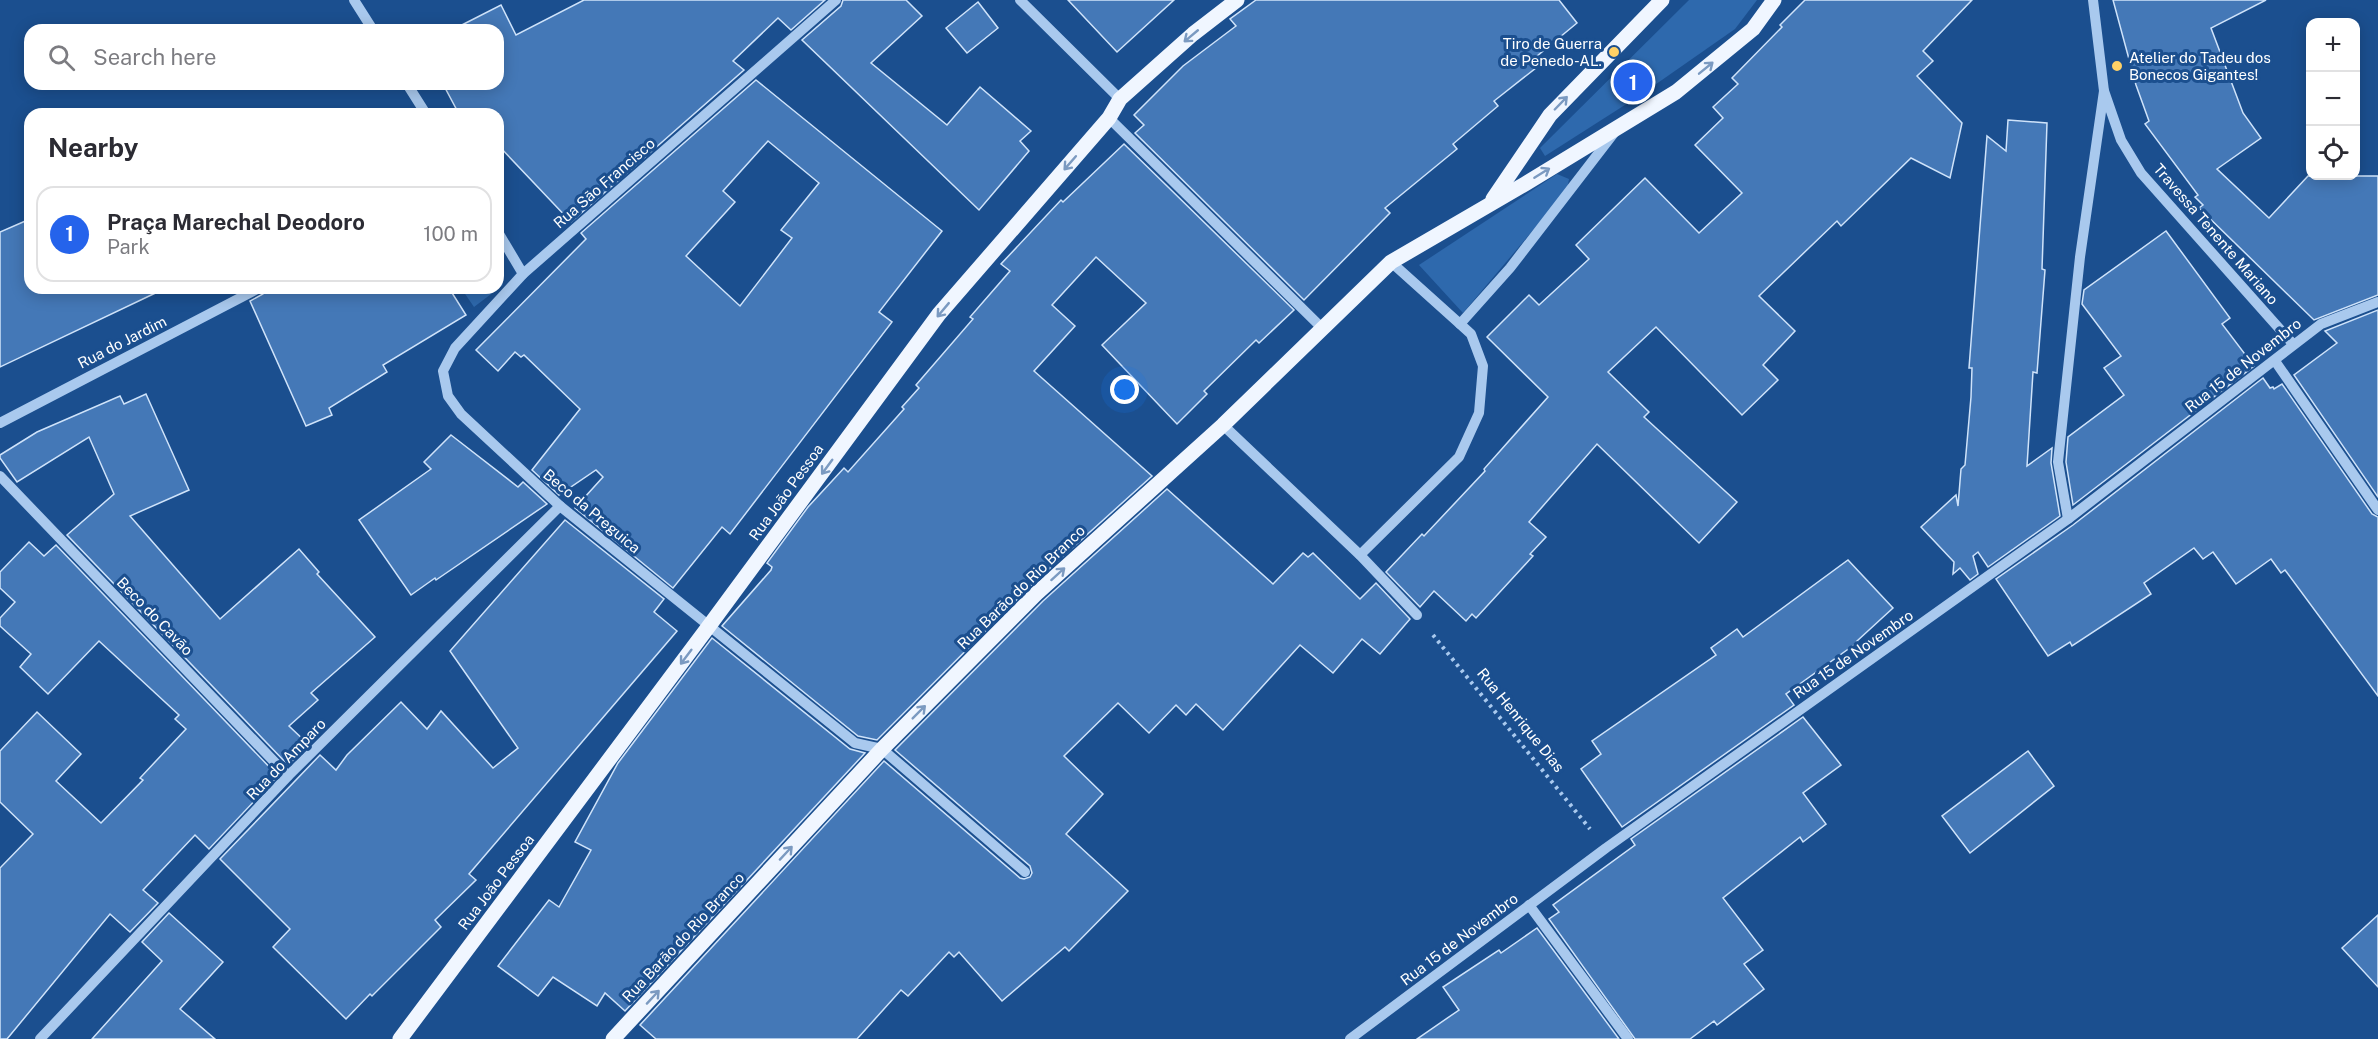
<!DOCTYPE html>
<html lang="en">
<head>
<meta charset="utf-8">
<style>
	body { margin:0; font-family:"Public Sans",sans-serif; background:#f2f2f3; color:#2b2b33 }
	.controls { position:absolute; right:18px; top:18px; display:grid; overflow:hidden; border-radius:12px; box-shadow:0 3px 15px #0003 }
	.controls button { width:54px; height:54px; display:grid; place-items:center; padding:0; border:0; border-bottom:2px solid #e1e1e2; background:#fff; color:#2b2b33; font:30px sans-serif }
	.you { position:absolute; left:1125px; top:390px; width:21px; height:21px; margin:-15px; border:4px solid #fff; border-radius:50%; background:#1a73e8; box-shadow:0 0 0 9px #1a73e833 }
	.badge { display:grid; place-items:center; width:39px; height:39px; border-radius:50%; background:#2563eb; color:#fff; font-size:20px; font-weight:700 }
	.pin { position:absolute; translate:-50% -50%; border:3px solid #fff; box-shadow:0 2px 6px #0006 }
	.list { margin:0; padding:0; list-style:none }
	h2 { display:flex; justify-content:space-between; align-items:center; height:78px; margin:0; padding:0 24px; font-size:26px }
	h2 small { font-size:20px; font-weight:400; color:#7c7c81 }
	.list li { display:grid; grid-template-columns:39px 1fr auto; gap:18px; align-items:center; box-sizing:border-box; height:96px; margin:0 12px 12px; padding:0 12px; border:2px solid #e1e1e2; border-radius:18px }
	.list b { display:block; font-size:22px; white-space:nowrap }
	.list p { margin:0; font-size:20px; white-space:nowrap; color:#7c7c81 }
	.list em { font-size:20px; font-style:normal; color:#7c7c81 }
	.icon { flex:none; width:33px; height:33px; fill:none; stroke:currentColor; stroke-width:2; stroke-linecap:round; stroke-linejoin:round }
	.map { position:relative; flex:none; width:2378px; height:1039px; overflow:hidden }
	.search { position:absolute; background:#fff; box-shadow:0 3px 15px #0003; left:24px; top:24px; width:480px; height:66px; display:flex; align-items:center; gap:15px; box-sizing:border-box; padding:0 21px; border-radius:18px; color:#7c7c81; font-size:22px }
	.panel { position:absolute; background:#fff; box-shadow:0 3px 15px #0003; left:24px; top:108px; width:480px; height:186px; border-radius:18px }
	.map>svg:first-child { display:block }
	.green { fill:#2e69ad }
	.building { fill:#4478b7; stroke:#cfe3fa; stroke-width:1.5; fill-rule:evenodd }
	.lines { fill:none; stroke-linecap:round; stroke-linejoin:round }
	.path { stroke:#a9c9ee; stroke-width:4; stroke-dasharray:3 4.5; stroke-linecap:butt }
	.minor { stroke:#a9c9ee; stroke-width:10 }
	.major { stroke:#f0f6ff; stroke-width:15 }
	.oneway { stroke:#7b9ac1 }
	.poi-dot { fill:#ffd166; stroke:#1b4f8f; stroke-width:2 }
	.labels { text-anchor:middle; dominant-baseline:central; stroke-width:6; stroke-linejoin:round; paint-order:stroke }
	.poi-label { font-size:15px; fill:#fff; stroke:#1b4f8f; text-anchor:end }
	.street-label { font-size:15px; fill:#fff; stroke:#1b4f8f }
</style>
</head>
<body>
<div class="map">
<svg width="2378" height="1039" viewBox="0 0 2378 1039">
	<rect width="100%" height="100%" fill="#1b4f8f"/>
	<g class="green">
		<polygon points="1689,0 1757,0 1735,29 1639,96 1545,156 1540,148"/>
		<polygon points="1557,174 1569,179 1567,190 1463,313 1419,265"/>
		<polygon points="498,264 503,285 474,307 461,288 498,288"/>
	</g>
	<g class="building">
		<polygon points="584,0 825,0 791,30 778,18 733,61 744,70 571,222 498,145 498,114 459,114 443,84 498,84 498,30 452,30 501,5 516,35"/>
		<polygon points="843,0 906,0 922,16 871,63 947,125 980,87 1031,131 1020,141 1029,151 979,210 802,40 841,6"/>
		<polygon points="1068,0 1174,0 1117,52"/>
		<polygon points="1256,0 1559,0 1577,23 1536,57 1541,64 1494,101 1498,106 1453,144 1457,149 1385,208 1390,213 1304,300 1135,133 1144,125 1134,115 1183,66 1236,26 1230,19"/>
		<polygon points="1805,0 1972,0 1923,51 1933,61 1917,76 1962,123 1950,178 1911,158 1841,226 1837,221 1759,296 1795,331 1763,365 1778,380 1742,415 1656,327 1608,372 1649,412 1644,417 1737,502 1699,543 1597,444 1529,522 1546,537 1530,554 1533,556 1476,618 1472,614 1466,621 1434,591 1420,607 1386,572 1422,534 1424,536 1485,471 1484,469 1548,397 1487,337 1529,295 1539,305 1589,259 1576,245 1645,178 1699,233 1742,193 1695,145 1723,118 1713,107 1738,84 1732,78 1782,27 1780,25"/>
		<polygon points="2113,0 2266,0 2211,28 2243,113 2261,138 2217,169 2269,218 2308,176 2378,176 2378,295 2314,320 2199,208 2203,205 2195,197 2198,195 2145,124 2149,121 2136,85"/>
		<polygon points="978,2 998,28 967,53 946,28"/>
		<path d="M756,80L942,231L879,312L892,322L730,534L722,527L673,588L575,508L603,477L596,470L559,495L532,470L580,409L524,355L521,357L515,352L498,371L476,350L586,239L581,233ZM768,141L819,183L781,230L792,238L740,306L686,256L735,202L723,191Z"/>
		<polygon points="2008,120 2047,123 2042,269 2045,270 2037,373 2033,372 2027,466 2052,448 2051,463 2060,516 1988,567 1978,552 1973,556 1978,574 1970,580 1960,568 1953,574 1954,562 1921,527 1956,495 1958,506 1961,469 1965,465 1971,397 1972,368 1969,368 1987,136 2006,151"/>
		<polygon points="1124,144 1294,310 1259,343 1256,340 1204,391 1207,394 1177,424 1102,345 1146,303 1096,257 1052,305 1075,326 1034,371 1152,476 1029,587 877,740 858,736 722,626 771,570 772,567 767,563 808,507 844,468 848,472 904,409 902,407 919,388 916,385 973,319 970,317 1010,271 1001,264 1061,200 1063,202"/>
		<polygon points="30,219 30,288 166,288 0,367 0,232"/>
		<polygon points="2166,231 2230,318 2222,324 2254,366 2073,505 2066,462 2068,437 2124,395 2104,368 2121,356 2082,304 2084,290"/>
		<polygon points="266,288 449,288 466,315 383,365 387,372 329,408 332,415 306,426 250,301 263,294"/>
		<polygon points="2378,310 2378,497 2294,375 2337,343 2325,331"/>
		<polygon points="2263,378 2270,388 2273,387 2274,389 2282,384 2372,514 2378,517 2378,696 2285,570 2281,573 2271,559 2236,584 2213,552 2203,559 2194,548 2144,583 2151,594 2072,646 2070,642 2048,656 1996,579 2073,525"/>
		<polygon points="146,394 189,490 130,516 220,619 299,549 319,572 317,574 375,637 311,693 318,700 289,726 309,745 288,765 67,535 114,494 89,437 17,482 0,458 0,455 37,432 120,396 124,404"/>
		<polygon points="451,435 518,487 523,482 547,504 436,580 435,578 411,595 359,520 431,469 424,462"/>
		<polygon points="1167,489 1273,584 1303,553 1308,557 1313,553 1360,599 1376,583 1410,619 1380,654 1362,639 1333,673 1300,645 1223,730 1196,704 1186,715 1176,705 1149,733 1118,703 1064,756 1103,794 1066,834 1128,891 1069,951 1065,947 1002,1001 959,952 954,957 949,952 908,996 901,990 857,1039 656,1039 640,1025 884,761 1020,878 1024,879 1030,877 1032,873 1030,866 895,750 1043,601"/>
		<polygon points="565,520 664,599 654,612 677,631 469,874 476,880 435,920 441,927 372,996 370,994 346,1019 273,947 290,929 220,859 320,755 336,770 347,755 401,702 427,729 441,711 493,768 518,748 450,651"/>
		<polygon points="29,542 44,556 56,545 278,776 209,849 195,835 143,890 158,903 130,932 110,914 7,1039 0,1039 0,868 33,834 0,802 0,751 37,712 81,754 56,781 101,823 143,780 140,778 186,729 175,719 179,715 99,641 48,694 20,667 31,654 0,626 0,618 15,602 0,588 0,572"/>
		<polygon points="1848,560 1893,608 1857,641 1858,642 1786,694 1794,705 1622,827 1581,769 1601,754 1592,741 1716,655 1711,648 1737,629 1743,637"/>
		<polygon points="712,638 850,749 865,753 625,1011 605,993 597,1006 553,977 538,996 498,966 549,900 559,907 591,850 575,842 618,763"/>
		<polygon points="1803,717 1841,765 1803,793 1826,824 1803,842 1800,837 1723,898 1763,950 1744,964 1764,989 1717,1025 1714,1021 1690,1039 1635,1039 1549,919 1559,912 1553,905 1635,845 1631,839"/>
		<polygon points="2028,751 2054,786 1970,853 1942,816"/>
		<polygon points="169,913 223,962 180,1009 215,1039 92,1039 162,961 142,942"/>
		<polygon points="2378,915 2378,987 2342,948"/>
		<polygon points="1537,928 1619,1039 1417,1039 1459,1010 1443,987 1499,950 1501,953"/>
	</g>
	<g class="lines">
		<polyline class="path" points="1433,635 1590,829"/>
		<g class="minor">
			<polyline points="354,0 373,30"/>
			<polyline points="836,0 523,274 455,348 443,371 448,396 461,414 560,506 855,743 882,749 1025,872"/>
			<polyline points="1020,0 1120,99"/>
			<polyline points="2093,0 2104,91 2121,140 2141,173 2293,344"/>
			<polyline points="407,84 426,114"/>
			<polyline points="1109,118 1322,328"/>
			<polyline points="498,232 523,274"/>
			<polyline points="1391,262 1460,324 1510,268 1614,133"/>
			<polyline points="2275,361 2378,510"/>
			<polyline points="0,423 259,288"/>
			<polyline points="1223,425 1360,555 1417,615"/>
			<polyline points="0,476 288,776"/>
			<polyline points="2068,519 2058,462 2080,257 2104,91"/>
			<polyline points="1360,555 1459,457 1479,413 1483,366 1471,334 1460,324"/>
			<polyline points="1529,905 1628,1039"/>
			<polyline points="40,1039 288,776 560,506"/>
			<polyline points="1350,1039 1606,848 2068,519 2321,324 2378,302"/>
		</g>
		<g class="major">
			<polyline points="1493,199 1550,115 1662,0"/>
			<polyline points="400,1039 709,626 939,314 1109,118 1120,99 1193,34 1237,0"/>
			<polyline points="613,1039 882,749 1036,594 1223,425 1391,262 1525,184 1676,92 1753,29 1774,0"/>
		</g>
	</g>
	<defs><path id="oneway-shaft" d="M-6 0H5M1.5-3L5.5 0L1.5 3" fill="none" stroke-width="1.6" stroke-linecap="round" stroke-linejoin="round" transform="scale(1.5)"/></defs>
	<g class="oneway">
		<use href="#oneway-shaft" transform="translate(1191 36) rotate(140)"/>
		<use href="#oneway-shaft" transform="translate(1706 68) rotate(-39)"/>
		<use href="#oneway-shaft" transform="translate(1561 103) rotate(-46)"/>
		<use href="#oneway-shaft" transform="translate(1070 163) rotate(131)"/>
		<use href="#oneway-shaft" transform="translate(1542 173) rotate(-32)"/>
		<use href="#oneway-shaft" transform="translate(943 310) rotate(130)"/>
		<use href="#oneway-shaft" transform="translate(827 467) rotate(126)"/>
		<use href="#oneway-shaft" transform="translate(1058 574) rotate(-42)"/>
		<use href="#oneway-shaft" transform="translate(686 657) rotate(127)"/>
		<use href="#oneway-shaft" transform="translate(919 712) rotate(-45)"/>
		<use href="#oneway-shaft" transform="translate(786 853) rotate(-47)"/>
		<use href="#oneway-shaft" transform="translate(653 997) rotate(-47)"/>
	</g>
	<g class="poi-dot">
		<circle cx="1614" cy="52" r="6"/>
		<circle cx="2117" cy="66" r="6"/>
	</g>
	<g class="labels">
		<g class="poi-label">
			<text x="1602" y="43">Tiro de Guerra<tspan x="1602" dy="17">de Penedo-AL.</tspan></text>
			<text x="2129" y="57" text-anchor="start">Atelier do Tadeu dos<tspan x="2129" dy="17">Bonecos Gigantes!</tspan></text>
		</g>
		<g class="street-label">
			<text transform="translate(604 183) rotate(-41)">Rua São Francisco</text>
			<text transform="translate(2216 234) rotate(49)">Travessa Tenente Mariano</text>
			<text transform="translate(122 342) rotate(-27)">Rua do Jardim</text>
			<text transform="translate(2243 365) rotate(-38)">Rua 15 de Novembro</text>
			<text transform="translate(786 492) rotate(-54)">Rua João Pessoa</text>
			<text transform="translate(592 511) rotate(40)">Beco da Preguica</text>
			<text transform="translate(1021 587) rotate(-44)">Rua Barão do Rio Branco</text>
			<text transform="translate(155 616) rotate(46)">Beco do Cavão</text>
			<text transform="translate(1853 654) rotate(-35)">Rua 15 de Novembro</text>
			<text transform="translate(1521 720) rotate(51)">Rua Henrique Dias</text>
			<text transform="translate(286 759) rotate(-46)">Rua do Amparo</text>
			<text transform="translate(496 882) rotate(-53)">Rua João Pessoa</text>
			<text transform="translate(683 937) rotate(-47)">Rua Barão do Rio Branco</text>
			<text transform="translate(1459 939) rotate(-37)">Rua 15 de Novembro</text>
		</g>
	</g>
</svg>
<div class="controls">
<button>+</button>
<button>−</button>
<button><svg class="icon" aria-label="locate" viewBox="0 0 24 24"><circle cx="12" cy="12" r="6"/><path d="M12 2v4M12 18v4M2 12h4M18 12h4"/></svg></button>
</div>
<div class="you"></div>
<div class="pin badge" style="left:1633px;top:82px">1</div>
<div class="search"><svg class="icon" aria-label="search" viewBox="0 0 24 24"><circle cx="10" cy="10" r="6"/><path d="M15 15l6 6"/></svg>Search here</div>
<section class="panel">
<h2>Nearby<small></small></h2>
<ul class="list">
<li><span class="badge">1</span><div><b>Praça Marechal Deodoro</b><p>Park</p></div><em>100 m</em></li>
</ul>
</section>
</div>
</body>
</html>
